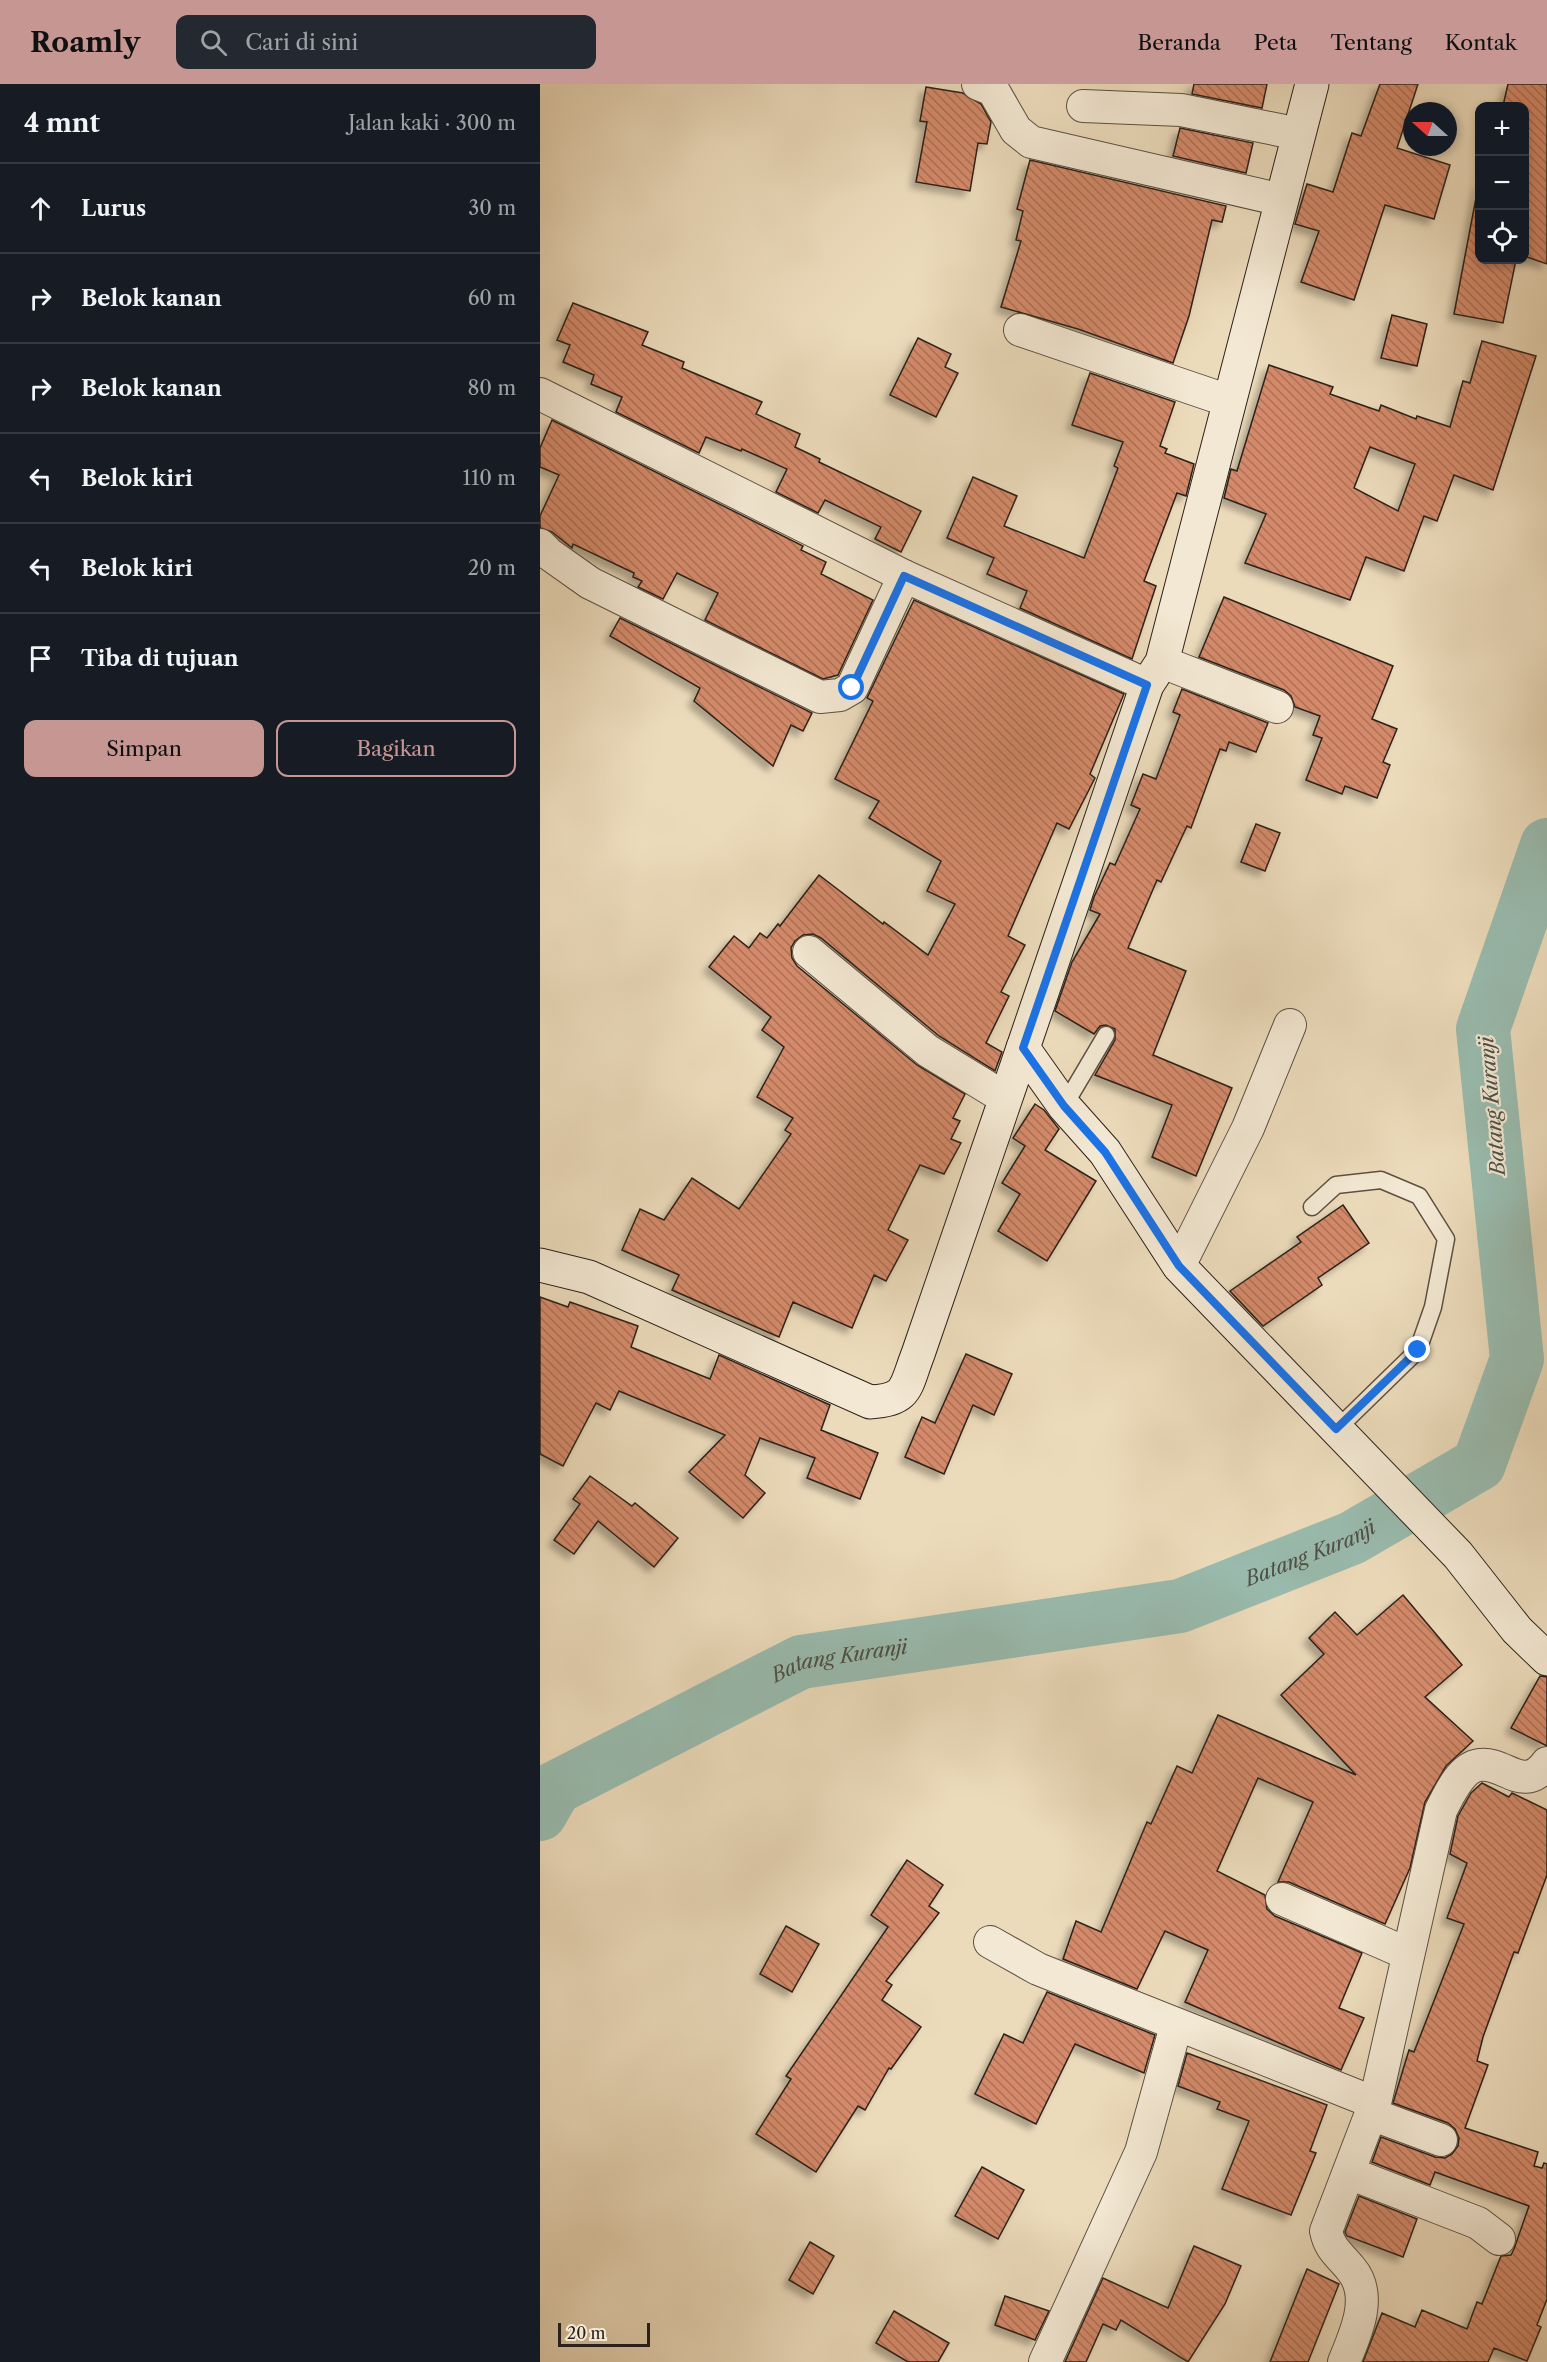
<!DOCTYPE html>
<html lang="id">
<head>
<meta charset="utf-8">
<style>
	body { margin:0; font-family:"Libre Caslon Text",serif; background:#242831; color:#f1f3f6 }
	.controls { position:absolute; right:18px; top:18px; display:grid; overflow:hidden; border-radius:12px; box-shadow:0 3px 9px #0003 }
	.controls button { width:54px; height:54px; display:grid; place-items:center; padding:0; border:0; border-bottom:2px solid #363941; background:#171b24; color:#f1f3f6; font:30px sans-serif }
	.compass { position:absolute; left:863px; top:18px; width:54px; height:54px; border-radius:50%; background:#171b24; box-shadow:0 3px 9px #0003; rotate:291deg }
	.scale { position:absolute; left:18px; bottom:15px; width:92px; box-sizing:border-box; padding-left:6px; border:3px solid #2c211a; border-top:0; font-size:16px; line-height:21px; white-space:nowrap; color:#2c211a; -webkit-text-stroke:4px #f3e8d3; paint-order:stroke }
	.stop { position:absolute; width:18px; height:18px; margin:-14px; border:4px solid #1a73e8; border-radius:50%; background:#fff }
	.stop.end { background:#1a73e8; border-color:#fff; box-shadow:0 2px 6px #0008 }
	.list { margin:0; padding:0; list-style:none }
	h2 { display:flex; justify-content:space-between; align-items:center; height:78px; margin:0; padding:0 24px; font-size:26px }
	h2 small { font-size:20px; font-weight:400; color:#9ea1a6 }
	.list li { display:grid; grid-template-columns:39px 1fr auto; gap:18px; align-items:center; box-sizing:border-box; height:90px; padding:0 24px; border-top:2px solid #363941 }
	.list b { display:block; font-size:22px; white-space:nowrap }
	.list em { font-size:20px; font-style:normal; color:#9ea1a6 }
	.actions { display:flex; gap:12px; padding:18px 24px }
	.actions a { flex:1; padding:14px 0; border:2px solid #c59692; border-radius:12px; text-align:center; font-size:21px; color:#c59692 }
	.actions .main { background:#c59692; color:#111 }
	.icon { flex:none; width:33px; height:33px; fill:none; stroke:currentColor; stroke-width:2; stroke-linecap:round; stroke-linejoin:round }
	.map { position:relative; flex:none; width:1007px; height:2278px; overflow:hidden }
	header { display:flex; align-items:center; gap:36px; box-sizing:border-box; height:84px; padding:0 30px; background:#c59692; color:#111 }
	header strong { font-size:28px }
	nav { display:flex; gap:33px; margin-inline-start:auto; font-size:21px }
	.search { width:420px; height:54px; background:#242831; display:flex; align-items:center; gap:15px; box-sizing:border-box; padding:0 21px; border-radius:12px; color:#9ea1a6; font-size:22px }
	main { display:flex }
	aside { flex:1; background:#171b24 }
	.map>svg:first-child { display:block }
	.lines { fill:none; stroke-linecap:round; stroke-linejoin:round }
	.river { stroke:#99bbae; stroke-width:54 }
	.building { fill:url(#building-back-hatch); stroke:#2c211a; stroke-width:1.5; fill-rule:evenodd; filter:url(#shadow) }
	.lane-casing { stroke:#5c5042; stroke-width:19 }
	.street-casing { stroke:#5c5042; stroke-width:34 }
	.secondary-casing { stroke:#2c211a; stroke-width:35 }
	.lane { stroke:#f3e8d3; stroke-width:16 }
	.street { stroke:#f3e8d3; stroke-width:32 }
	.secondary { stroke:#f3e8d3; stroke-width:33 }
	.route { stroke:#1a73e8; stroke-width:8 }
	.labels { text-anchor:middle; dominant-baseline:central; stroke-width:4.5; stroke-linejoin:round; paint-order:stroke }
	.water-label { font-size:20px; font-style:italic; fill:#4d4f46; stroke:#f3e8d3 }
</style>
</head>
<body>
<header>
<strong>Roamly</strong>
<div class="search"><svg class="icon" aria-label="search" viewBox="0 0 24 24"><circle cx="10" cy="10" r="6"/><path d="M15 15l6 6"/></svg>Cari di sini</div>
<nav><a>Beranda</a><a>Peta</a><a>Tentang</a><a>Kontak</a></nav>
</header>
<main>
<aside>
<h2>4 mnt<small>Jalan kaki · 300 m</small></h2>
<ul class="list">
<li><svg class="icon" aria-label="ahead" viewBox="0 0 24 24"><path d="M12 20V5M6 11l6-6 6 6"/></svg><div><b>Lurus</b></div><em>30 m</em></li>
<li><svg class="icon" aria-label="right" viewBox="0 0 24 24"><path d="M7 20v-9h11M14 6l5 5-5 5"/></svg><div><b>Belok kanan</b></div><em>60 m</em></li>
<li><svg class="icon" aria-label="right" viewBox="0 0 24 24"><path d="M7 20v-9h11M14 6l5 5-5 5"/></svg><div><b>Belok kanan</b></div><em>80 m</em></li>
<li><svg class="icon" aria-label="left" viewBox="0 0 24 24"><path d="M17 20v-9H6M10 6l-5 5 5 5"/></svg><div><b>Belok kiri</b></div><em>110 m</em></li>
<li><svg class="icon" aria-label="left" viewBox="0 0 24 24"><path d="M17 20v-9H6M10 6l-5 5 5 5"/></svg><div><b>Belok kiri</b></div><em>20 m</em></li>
<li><svg class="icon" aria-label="arrive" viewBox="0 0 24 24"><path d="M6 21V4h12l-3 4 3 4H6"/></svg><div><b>Tiba di tujuan</b></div></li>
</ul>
<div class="actions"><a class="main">Simpan</a><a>Bagikan</a></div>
</aside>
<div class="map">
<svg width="1007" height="2278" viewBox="0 0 1007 2278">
	<defs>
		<pattern id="building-back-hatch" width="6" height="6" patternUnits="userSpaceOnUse" patternTransform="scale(1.5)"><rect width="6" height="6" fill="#d48a6a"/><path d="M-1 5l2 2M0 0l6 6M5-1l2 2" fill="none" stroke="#ac7056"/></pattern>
		<filter id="shadow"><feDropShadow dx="-5.5" dy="5.5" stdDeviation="3" flood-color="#0004"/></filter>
	</defs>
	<rect width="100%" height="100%" fill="#ecdbbb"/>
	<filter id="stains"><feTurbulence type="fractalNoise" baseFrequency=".00333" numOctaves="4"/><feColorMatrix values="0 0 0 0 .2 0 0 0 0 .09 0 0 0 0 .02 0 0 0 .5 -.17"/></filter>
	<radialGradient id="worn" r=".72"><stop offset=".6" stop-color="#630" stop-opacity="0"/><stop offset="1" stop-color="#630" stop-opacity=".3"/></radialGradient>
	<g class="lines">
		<path class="river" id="s1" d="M0,1730L15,1704L261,1578L640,1522L812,1454L939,1380L977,1275L943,945L1007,761"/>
	</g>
	<g class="building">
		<polygon points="654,0 727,0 722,24 652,10"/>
		<polygon points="840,0 878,0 857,64 910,81 894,135 845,121 814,216 761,198 779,147 755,140 767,100 793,108 812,49 821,52"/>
		<polygon points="968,0 1007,0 1007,180 984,172 984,22 963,22"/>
		<polygon points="386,3 423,9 441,20 451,38 447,60 438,59 430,107 376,98 387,38 380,37"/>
		<polygon points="640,44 713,59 706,89 633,72"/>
		<polygon points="490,76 686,122 682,138 672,136 649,232 633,279 538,245 461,223 481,157 476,156 483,127 477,125"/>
		<polygon points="939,98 939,176 976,176 963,239 914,230"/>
		<polygon points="33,219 108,248 102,261 144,278 142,284 222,318 216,330 260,350 255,363 280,375 279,378 381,427 361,468 335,455 341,443 285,416 278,429 236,408 247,385 202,365 201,367 166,353 159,369 76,328 82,313 51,300 54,291 23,278 30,261 17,256"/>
		<polygon points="852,231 887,240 877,282 841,274"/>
		<polygon points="378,254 411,270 405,283 418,289 396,333 350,311"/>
		<path d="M942,257L996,272L953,406L914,391L897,437L884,432L864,487L826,473L810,516L705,479L726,430L684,414L691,385L697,387L729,281L793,303L790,310L839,327L841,321L876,335L877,332L910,343L923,297L930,299ZM830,363L875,380L858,427L814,404Z"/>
		<polygon points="550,289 635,318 620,362 627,365 625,369 654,380 646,412 637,409 604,497 616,502 592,575 480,524 487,507 447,490 454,474 407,454 433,393 477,412 464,442 544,474 578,384 574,382 583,358 532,341"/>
		<polygon points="12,336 263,462 261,466 286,478 281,490 333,516 298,591 283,595 165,536 178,509 137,489 123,515 98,503 102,497 93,493 94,489 33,460 32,464 12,448 0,444 0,432 19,391 0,383 0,364"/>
		<polygon points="684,513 853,582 832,635 857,645 843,678 850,681 837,714 805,702 802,710 766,696 782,654 773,651 780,632 755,623 751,612 744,606 659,573"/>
		<polygon points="374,516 584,610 550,690 555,694 529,745 517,739 468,852 485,861 461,908 469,912 446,959 462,968 455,987 399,952 281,854 273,850 263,851 255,857 251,864 252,874 257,882 377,981 425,1010 413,1034 420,1037 411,1055 421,1059 404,1090 380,1081 348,1146 368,1156 346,1197 334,1191 312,1244 253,1218 239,1253 132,1206 139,1191 82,1166 100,1125 124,1136 152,1094 199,1125 251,1050 245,1046 253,1034 217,1013 244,963 222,946 231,933 169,883 194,852 209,864 220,849 227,854 238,840 240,842 279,791 343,840 344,838 388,871 415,820 387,807 401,777 329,734 339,717 295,695 333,617 327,614"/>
		<polygon points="80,534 272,629 263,647 251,641 233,682 154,617 160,604 70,552"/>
		<polygon points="642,605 728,639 716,668 689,658 686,667 680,665 651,744 647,742 621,798 617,796 588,864 646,887 613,971 692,1004 656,1092 612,1073 632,1021 555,991 575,956 575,945 566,941 560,942 554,950 515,927 532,878 560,830 550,826 554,813 570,779 575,781 600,725 591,721 603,690 616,695 640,631 633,628"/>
		<polygon points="716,740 740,749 725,787 701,778"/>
		<polygon points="495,1020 504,1026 519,1045 505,1066 556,1097 507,1177 458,1147 480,1110 462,1099 485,1062 473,1054"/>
		<polygon points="803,1121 829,1159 778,1194 782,1201 723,1242 690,1207 761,1158 757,1153"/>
		<polygon points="0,1213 28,1223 30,1218 98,1242 91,1263 170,1295 179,1271 290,1321 281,1346 338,1369 320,1415 267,1394 275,1374 220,1354 205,1391 225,1409 203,1434 149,1388 185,1351 79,1307 70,1326 56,1319 23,1382 0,1370"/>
		<polygon points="426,1270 472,1290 454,1331 433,1321 404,1390 365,1373 382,1333 395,1339"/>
		<polygon points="50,1392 92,1422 95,1419 138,1454 114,1483 58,1437 34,1470 14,1456 40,1420 33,1415"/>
		<polygon points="863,1511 922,1581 885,1613 933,1657 906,1682 885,1718 870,1784 845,1840 749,1798 738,1798 773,1718 718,1694 677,1787 725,1811 727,1825 735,1832 822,1869 799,1924 824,1934 801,1986 645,1918 668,1866 625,1847 597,1905 523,1875 536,1837 561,1848 607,1738 611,1740 637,1682 652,1689 678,1631 816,1691 741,1611 784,1570 769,1554 795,1528 817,1551"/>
		<polygon points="1000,1592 1007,1593 1007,1662 971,1644"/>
		<polygon points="942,1699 969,1713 972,1709 1007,1726 1007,1791 978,1869 974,1868 943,1953 937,1977 948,1981 925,2044 998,2068 994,2082 1002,2084 1004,2079 1007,2080 1007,2215 997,2241 1001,2243 987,2277 954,2264 948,2278 823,2278 842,2229 875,2243 882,2226 927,2245 937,2218 942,2220 961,2172 971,2171 974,2165 989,2122 895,2088 890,2101 832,2078 841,2053 895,2073 905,2074 912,2070 918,2062 919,2054 915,2045 908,2039 853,2019 869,1966 874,1968 924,1840 907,1834 927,1779 910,1770 918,1732 931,1709"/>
		<polygon points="367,1776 403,1801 389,1822 399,1829 346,1897 352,1901 342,1916 381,1943 351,1985 349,1984 325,2026 318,2022 276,2088 216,2050 251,1995 246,1992 348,1843 331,1831"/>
		<polygon points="246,1842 279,1860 252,1908 220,1890"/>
		<polygon points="507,1908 615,1951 604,1989 535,1960 496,2040 435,2010 464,1950 483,1959"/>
		<polygon points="647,1969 787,2021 770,2067 776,2069 751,2131 682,2105 709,2037 677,2025 680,2018 638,2002"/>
		<polygon points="442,2083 484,2106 458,2155 415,2132"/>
		<polygon points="819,2112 877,2135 863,2173 807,2152 805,2148"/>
		<polygon points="270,2158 294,2172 273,2210 249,2196"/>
		<polygon points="654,2162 701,2182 685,2220 648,2278 581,2236 576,2246 563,2240 546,2278 525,2278 563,2194 628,2224"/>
		<polygon points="767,2185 799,2200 768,2278 730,2278"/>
		<polygon points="465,2212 509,2227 495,2256 455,2241"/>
		<polygon points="354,2227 409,2259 398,2278 368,2278 336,2259"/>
	</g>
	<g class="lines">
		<g class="lane-casing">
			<g id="lane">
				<polyline points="524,1022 566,951"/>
				<polyline points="772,1123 796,1101 841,1096 879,1112 906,1155 893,1223 878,1266 797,1345"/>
			</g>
		</g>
		<g class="street-casing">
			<g id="street">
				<polyline points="438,0 453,6 476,46 491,58 742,116"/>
				<polyline points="543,22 641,26 759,50"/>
				<polyline points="480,246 689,317"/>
				<polyline points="0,310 364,492 607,601"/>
				<polyline points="0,461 9,470 50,499 280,613 300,611 312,604 364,492"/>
				<polyline points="622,578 737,623"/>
				<polyline points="269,868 388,967 465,1014"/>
				<polyline points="639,1182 708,1044 750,941"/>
				<polyline points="742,1815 868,1870"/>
				<polyline points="450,1858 498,1885 835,2019"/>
				<polyline points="831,2030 901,2056"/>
				<polyline points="809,2089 938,2139 959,2155"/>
				<polyline points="505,2278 601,2068 636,1942"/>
				<path d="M804,2278C815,2251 834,2212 811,2185C800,2171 790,2166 786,2147L835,2019L901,1726C909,1711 920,1684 939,1681C965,1677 983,1711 1007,1679"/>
			</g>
		</g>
		<g class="secondary-casing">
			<g id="secondary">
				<polyline points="772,0 622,578 607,601 483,964 524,1022 565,1068 639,1182 918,1471 977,1546 1007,1575"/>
				<path d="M0,1181L49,1193L330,1318C369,1316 365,1303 378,1270L483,964"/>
			</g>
		</g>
		<use href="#lane" class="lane"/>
		<use href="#street" class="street"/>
		<use href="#secondary" class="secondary"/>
	</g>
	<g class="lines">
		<polyline class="route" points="312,604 364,492 607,601 483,964 524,1022 565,1068 639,1182 796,1345 878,1266"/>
	</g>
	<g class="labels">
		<g class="water-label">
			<text transform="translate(952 1022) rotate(-95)">Batang Kuranji</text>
			<text stroke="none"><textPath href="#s1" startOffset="830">Batang Kuranji</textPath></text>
			<text stroke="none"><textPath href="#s1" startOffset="344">Batang Kuranji</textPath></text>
		</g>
	</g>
	<rect width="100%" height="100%" filter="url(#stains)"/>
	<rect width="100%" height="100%" fill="url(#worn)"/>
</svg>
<div class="controls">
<button>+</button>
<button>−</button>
<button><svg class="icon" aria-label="locate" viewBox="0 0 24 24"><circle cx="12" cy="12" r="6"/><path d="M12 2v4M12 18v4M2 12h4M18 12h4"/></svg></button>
</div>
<svg class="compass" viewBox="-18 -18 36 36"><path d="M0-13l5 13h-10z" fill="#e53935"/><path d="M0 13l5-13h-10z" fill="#9ea1a6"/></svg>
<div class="scale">20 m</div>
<div class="stop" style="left:312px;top:604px"></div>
<div class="stop end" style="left:878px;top:1266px"></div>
</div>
</main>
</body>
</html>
